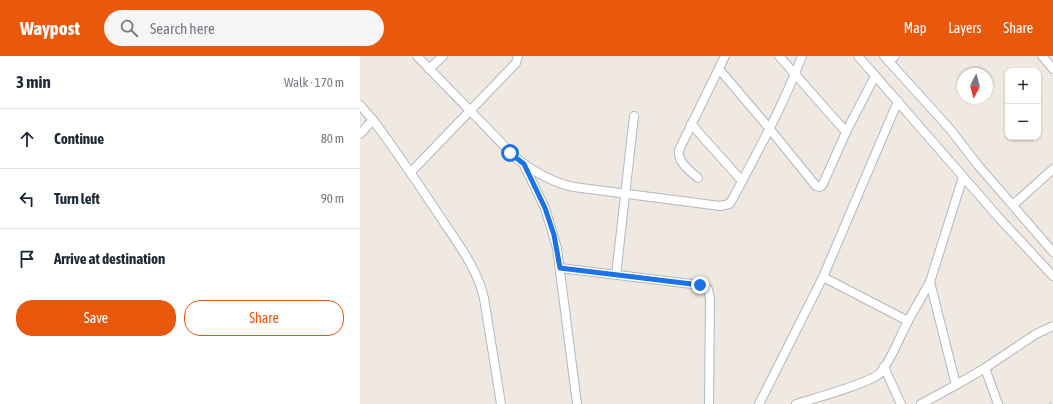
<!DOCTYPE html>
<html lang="en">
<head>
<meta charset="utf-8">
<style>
	body { margin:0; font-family:"Asap Condensed",sans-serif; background:#f6f6f7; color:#1f2937 }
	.controls { position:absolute; right:12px; top:12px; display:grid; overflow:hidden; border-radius:8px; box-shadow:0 1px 3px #0004 }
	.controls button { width:36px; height:36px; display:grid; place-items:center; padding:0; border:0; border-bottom:1px solid #e0e1e3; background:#fff; color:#1f2937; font:20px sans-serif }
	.compass { position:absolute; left:597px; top:12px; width:36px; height:36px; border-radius:50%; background:#fff; box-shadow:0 1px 3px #0004; rotate:186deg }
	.stop { position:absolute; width:12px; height:12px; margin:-9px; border:3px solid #1a73e8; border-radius:50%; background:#fff }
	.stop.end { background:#1a73e8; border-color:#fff; box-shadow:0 1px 4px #0008 }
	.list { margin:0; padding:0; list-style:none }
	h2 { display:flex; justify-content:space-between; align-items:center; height:52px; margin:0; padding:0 16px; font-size:17px }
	h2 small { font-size:13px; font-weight:400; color:#747a83 }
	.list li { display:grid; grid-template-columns:26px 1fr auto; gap:12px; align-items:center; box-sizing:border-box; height:60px; padding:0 16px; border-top:1px solid #e0e1e3 }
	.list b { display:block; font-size:15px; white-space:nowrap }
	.list em { font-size:13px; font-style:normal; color:#747a83 }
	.actions { display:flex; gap:8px; padding:12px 16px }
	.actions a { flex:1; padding:9px 0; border:1px solid #ea580c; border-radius:16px; text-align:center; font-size:14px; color:#ea580c }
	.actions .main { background:#ea580c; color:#fff }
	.icon { flex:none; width:22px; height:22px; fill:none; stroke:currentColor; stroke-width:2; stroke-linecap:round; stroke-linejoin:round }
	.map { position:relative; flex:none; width:693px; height:348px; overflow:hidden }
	header { display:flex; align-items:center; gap:24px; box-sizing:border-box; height:56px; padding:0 20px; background:#ea580c; color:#fff }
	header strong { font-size:19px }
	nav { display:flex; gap:22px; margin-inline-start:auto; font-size:14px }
	.search { width:280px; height:36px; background:#f6f6f7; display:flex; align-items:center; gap:10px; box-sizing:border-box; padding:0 14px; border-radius:22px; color:#747a83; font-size:15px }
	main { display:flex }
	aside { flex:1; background:#fff }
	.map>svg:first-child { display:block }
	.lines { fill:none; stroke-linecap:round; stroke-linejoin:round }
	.minor-casing { stroke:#b4b7c1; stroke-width:10 }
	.path { stroke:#c9c9c9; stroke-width:2; stroke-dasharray:3 2; stroke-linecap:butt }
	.minor { stroke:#fff; stroke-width:8 }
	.route { stroke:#1a73e8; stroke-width:5 }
</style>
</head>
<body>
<header>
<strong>Waypost</strong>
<div class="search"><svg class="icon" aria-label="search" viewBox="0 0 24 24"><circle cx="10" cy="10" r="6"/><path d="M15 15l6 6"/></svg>Search here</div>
<nav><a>Map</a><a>Layers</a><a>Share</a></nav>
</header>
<main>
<aside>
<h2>3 min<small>Walk · 170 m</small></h2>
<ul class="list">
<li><svg class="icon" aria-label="ahead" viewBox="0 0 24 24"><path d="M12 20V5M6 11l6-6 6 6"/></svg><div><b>Continue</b></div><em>80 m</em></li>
<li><svg class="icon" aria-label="left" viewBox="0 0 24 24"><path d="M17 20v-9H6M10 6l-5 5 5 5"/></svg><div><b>Turn left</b></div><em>90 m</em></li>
<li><svg class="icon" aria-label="arrive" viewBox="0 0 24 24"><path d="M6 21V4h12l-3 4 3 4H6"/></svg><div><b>Arrive at destination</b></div></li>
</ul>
<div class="actions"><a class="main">Save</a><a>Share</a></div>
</aside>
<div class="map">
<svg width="693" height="348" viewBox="0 0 693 348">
	<rect width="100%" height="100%" fill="#efe9e1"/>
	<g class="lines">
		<g class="minor-casing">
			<g id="minor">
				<path d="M57,0L156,102C173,115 193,127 214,131L360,150L369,148L372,144C397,97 423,50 442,0"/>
				<polyline points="419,0 486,76"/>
				<polyline points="498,0 640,163 693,220"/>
				<polyline points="524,0 590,73 617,108 693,196"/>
				<polyline points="682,0 693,13"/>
				<polyline points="529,6 535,0"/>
				<polyline points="69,13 83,0"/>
				<polyline points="359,13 409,72 456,130 460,131 463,128 486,76 515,20"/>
				<polyline points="0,49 13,64 0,78"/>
				<path d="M13,64C37,96 59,129 81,162C98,188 117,212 124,242L141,348"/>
				<polyline points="331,68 382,125"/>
				<polyline points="164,109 185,152 197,192 217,348"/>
				<polyline points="51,116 156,7 158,0"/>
				<path d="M338,122C330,115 317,106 319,94L365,0"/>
				<polyline points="653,149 693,113"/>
				<polyline points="200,212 340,229 348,233 350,243 349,348"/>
				<polyline points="256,219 274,60"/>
				<polyline points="548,265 570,226"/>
				<polyline points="524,311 541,348"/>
				<polyline points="625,312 638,348"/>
				<polyline points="596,329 625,312 676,278 693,270"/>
				<polyline points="399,348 463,221 538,45"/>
				<path d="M436,348C452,343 511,327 520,317C531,305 540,280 548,265L463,221"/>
				<polyline points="561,348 596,329 570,226 603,121"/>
			</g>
		</g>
		<polyline class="path" points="689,348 693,346"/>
		<use href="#minor" class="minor"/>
	</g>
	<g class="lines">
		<polyline class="route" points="150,97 164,108 185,152 194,179 200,212 340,229"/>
	</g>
</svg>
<div class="controls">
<button>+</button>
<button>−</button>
</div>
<svg class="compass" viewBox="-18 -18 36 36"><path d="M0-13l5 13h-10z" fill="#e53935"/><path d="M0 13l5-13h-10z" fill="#747a83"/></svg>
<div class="stop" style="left:150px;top:97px"></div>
<div class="stop end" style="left:340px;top:229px"></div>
</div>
</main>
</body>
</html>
